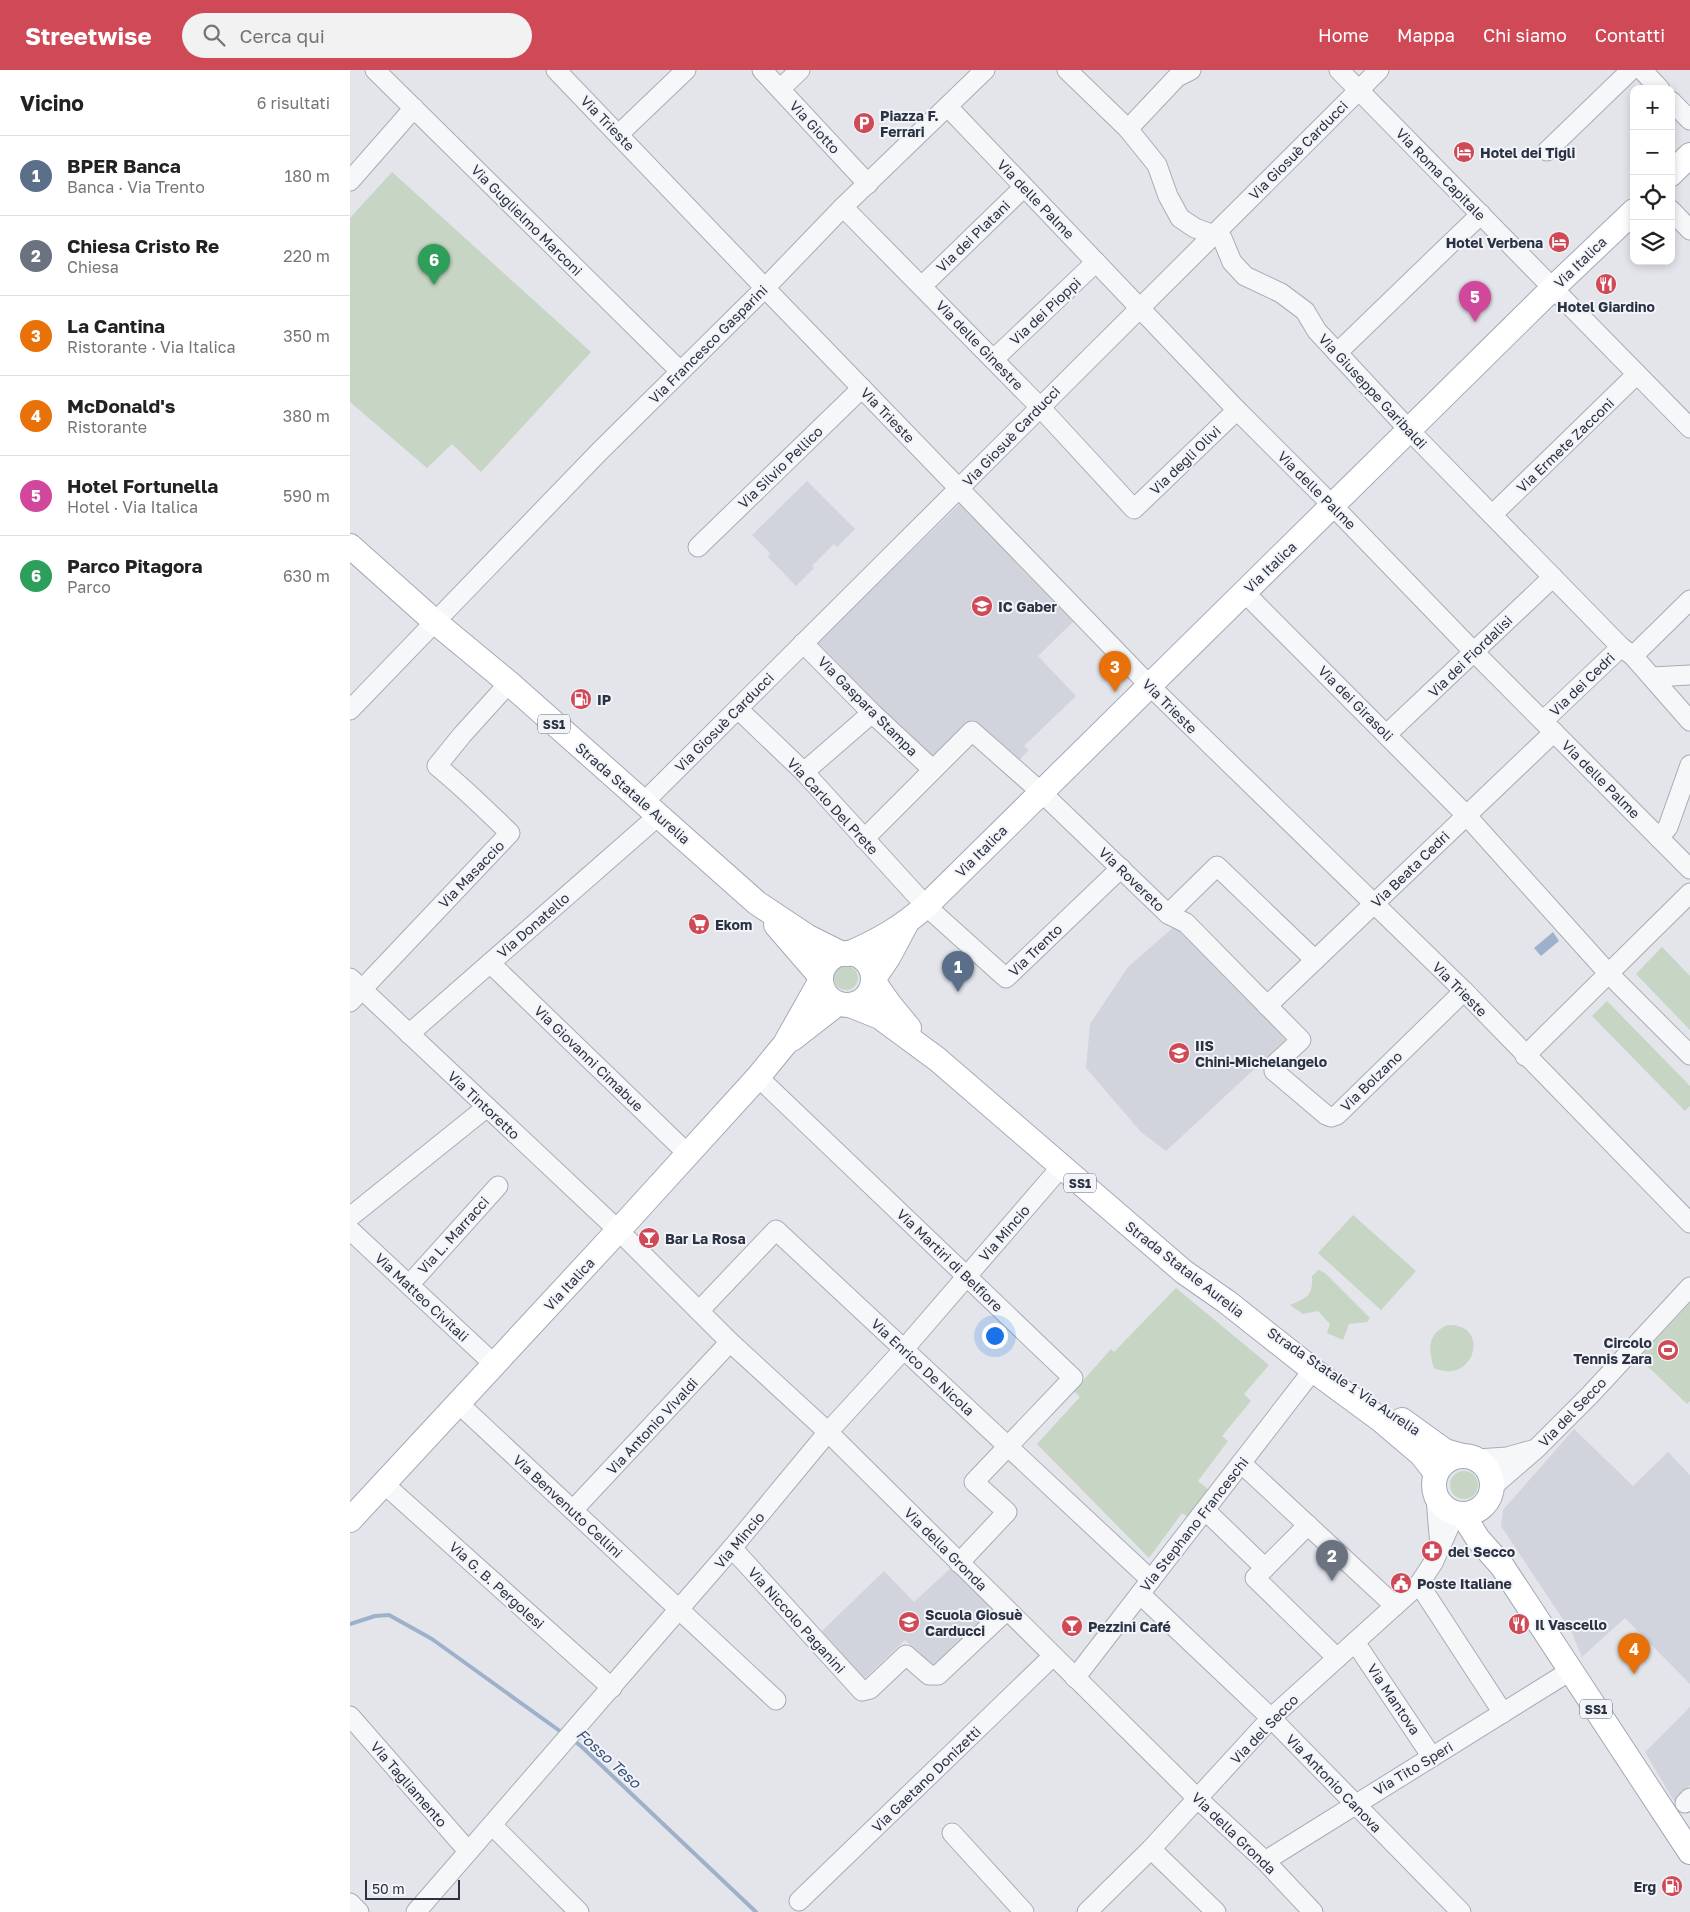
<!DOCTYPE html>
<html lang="it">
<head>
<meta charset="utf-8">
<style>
	body { margin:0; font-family:"Golos Text",sans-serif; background:#f2f2f2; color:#222 }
	.controls { position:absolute; right:15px; top:15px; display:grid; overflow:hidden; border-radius:10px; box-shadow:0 2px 8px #0003 }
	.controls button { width:45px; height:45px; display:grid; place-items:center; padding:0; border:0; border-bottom:1px solid #e0e0e0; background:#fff; color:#222; font:25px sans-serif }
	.scale { position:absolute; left:15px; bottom:12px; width:95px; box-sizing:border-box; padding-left:5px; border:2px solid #2a3243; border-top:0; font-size:14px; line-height:18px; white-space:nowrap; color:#2a3243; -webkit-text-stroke:4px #f2f4f8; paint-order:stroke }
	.you { position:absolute; left:644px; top:1265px; width:18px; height:18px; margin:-12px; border:4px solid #fff; border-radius:50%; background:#1a73e8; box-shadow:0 0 0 8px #1a73e833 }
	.badge { display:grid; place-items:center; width:32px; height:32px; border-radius:50%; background:#cf4956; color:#fff; font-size:16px; font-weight:700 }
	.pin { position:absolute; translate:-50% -41px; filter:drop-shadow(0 1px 2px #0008) }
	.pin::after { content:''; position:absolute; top:26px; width:18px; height:15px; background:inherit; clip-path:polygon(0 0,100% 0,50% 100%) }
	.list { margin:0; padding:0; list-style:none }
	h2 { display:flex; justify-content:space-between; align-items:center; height:65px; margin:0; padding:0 20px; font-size:21px }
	h2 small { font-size:16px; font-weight:400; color:#767676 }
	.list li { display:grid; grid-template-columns:32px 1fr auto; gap:15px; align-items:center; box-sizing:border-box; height:80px; padding:0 20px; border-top:1px solid #e0e0e0 }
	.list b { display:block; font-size:19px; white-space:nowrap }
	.list p { margin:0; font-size:16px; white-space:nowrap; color:#767676 }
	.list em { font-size:16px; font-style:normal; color:#767676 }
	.icon { flex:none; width:28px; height:28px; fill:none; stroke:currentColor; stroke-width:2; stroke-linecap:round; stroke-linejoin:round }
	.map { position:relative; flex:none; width:1340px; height:1842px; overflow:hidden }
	header { display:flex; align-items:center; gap:30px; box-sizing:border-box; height:70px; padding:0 25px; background:#cf4956; color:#fff }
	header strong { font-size:24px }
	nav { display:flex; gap:28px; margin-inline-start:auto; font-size:18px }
	.search { width:350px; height:45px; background:#f2f2f2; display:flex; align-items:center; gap:12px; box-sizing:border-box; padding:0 18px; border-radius:28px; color:#767676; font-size:19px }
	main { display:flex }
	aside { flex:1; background:#fff }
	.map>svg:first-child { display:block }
	.built { fill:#d1d4dd }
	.green { fill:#c7d5c4 }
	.water { fill:#9eb1cb }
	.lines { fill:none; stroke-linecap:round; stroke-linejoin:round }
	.stream { stroke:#9eb1cb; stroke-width:4 }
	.minor-casing { stroke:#a8acb5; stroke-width:21 }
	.major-casing { stroke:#a2a9b7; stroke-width:26 }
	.minor { stroke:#f5f7f9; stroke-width:19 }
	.major { stroke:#fff; stroke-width:24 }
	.labels { text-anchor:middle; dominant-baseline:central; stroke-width:4; stroke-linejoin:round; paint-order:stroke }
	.shield { fill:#f2f4f8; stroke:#666c79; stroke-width:1 }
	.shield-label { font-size:12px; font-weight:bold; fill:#2a3243 }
	.poi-label { font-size:14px; font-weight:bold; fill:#2a3243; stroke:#f2f4f8; text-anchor:start }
	.street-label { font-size:14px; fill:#2a3243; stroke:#f2f4f8 }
	.water-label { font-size:15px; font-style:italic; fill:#344f77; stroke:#f2f4f8 }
</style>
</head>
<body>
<header>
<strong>Streetwise</strong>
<div class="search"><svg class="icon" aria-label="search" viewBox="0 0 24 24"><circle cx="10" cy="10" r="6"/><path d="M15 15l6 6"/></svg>Cerca qui</div>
<nav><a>Home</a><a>Mappa</a><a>Chi siamo</a><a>Contatti</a></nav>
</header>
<main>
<aside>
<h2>Vicino<small>6 risultati</small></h2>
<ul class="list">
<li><span class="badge" style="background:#5c6f8a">1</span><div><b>BPER Banca</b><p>Banca · Via Trento</p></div><em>180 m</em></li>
<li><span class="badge" style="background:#6b7280">2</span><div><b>Chiesa Cristo Re</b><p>Chiesa</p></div><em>220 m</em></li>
<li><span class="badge" style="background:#e8710a">3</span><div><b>La Cantina</b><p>Ristorante · Via Italica</p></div><em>350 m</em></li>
<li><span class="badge" style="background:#e8710a">4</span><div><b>McDonald's</b><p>Ristorante</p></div><em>380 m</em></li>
<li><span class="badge" style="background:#d1479c">5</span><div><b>Hotel Fortunella</b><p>Hotel · Via Italica</p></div><em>590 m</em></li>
<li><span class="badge" style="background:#2e9e5b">6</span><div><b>Parco Pitagora</b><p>Parco</p></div><em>630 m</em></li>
</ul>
</aside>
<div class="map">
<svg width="1340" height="1842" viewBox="0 0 1340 1842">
	<rect width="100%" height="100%" fill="#e3e5eb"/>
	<g class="built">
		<polygon points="457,411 505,459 487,477 484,474 462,496 464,498 446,516 418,487 420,483 402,465"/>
		<polygon points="612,432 726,549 688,586 726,626 674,676 679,680 665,694 623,650 581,690 467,572"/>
		<polygon points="827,854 938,968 816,1081 791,1062 736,998 740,954 778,897"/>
		<polygon points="1224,1359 1283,1416 1318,1382 1340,1405 1340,1614 1275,1548 1232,1587 1222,1563 1151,1456 1153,1440"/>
		<polygon points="602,1497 648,1544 587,1597 577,1592 555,1570 514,1609 472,1561 534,1501 564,1532"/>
		<polygon points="1340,1637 1340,1715 1324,1731 1295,1682"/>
	</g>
	<g class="green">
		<polygon points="42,102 241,282 131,402 102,374 77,398 0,332 0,148"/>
		<polygon points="1312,877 1340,906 1340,960 1286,904"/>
		<circle cx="496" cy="908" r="12"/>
		<polygon points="1257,931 1340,1016 1340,1036 1335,1041 1242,946"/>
		<polygon points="1003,1145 1066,1201 1031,1240 968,1183"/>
		<path d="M968,1200L975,1203L1020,1248L1017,1252L999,1254L993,1270L977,1263L980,1254L968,1241L953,1244L940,1235C957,1228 963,1226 962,1206Z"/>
		<polygon points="826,1218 919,1295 894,1324 901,1331 872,1366 878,1371 848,1411 859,1420 838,1447 832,1443 799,1488 687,1374 730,1327 724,1321 761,1279 764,1282"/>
		<polygon points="1340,1233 1340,1331 1337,1334 1289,1288"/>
		<path d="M1098,1255C1141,1253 1125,1316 1084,1298C1078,1280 1077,1263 1098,1255Z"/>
		<circle cx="1114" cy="1415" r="14"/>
	</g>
	<polygon class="water" points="1203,862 1209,871 1191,886 1184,878"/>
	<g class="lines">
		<g class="stream">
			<polyline points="0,1554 25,1546 39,1545 82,1569 214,1664"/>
			<polyline points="222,1669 232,1677 406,1842"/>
		</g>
		<g class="minor-casing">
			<g id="minor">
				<polyline points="25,0 330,301"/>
				<polyline points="206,0 415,218 800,616 1114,921 1340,1153"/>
				<polyline points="412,0 518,114"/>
				<polyline points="717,0 778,59 807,95 818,126 830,148 845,158 872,168 882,192 895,206 931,223 955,241 967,261 1060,361 1271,577 1283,586 1340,651"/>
				<polyline points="989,0 1340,358"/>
				<polyline points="1292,0 1310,19"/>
				<polyline points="430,19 450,0"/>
				<polyline points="1321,31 1340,50"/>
				<polyline points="598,37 887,340 983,436 1124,582 1340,799"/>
				<polyline points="778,59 827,7 841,0"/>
				<polyline points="269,64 336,0"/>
				<polyline points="1197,81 1281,0"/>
				<polyline points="0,111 64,38"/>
				<polyline points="493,137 689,336 784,439 887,340"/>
				<polyline points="1321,140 1340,160"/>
				<polyline points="572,216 674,117"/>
				<polyline points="987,283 1131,144"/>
				<polyline points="644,289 746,192"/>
				<polyline points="1142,445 1287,304"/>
				<polyline points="348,477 512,318"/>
				<polyline points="894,522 1116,745 1259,904 1340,985"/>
				<polyline points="453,573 522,643 582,699"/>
				<polyline points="1283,586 1340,530"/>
				<polyline points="1302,607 1340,605"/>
				<polyline points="388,639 454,702 576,836 656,908 771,798"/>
				<polyline points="0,640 250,381 415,218 493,137 635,0"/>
				<polyline points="1193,651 1271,577"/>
				<polyline points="1037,664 1203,507"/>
				<polyline points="454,702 522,643"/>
				<path d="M293,733C538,488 783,243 1029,0"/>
				<polyline points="1309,768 1318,757 1340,695"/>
				<polyline points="514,769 622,661 691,722 818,844 836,853 951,970 924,995 924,1001 976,1045 981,1047 987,1045 1114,921"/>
				<polyline points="818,844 867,796 965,890"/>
				<polyline points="140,893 338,1084"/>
				<polyline points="0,908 269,1161 380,1272 478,1362 848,1729 915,1791 963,1842"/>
				<path d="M0,932L160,763C136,740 113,717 87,696L112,665L159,613"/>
				<polyline points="917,936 1204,662"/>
				<polyline points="59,964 308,746"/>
				<polyline points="1175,986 1340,823"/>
				<polyline points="408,1007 723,1308 624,1412 657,1442 609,1493"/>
				<polyline points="0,1147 137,1037"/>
				<polyline points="0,1160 145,1295"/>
				<polyline points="59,1215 148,1116"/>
				<polyline points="349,1241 426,1160 801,1510"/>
				<polyline points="108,1333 426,1630"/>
				<polyline points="1127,1389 1157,1387 1182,1380"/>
				<polyline points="891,1393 1045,1536"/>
				<polyline points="33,1413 262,1618"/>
				<polyline points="1142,1417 1186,1379 1240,1325 1340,1217"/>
				<polyline points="1086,1429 1090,1476"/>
				<polyline points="223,1440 380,1272"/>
				<polyline points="855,1440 915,1498 905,1508 987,1588"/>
				<polyline points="382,1478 512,1621 520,1619 556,1585 579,1605 588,1605 657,1540"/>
				<polyline points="915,1498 958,1455"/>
				<polyline points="1069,1514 1153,1643"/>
				<polyline points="790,1524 921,1648 1111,1842"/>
				<polyline points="1005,1572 1082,1687"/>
				<polyline points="725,1608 963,1300"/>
				<polyline points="0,1646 118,1781"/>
				<polyline points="1335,1733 1340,1728"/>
				<polyline points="142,1755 229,1842"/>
				<polyline points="602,1763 674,1842"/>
				<polyline points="801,1779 866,1842"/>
				<polyline points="915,1791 1212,1606"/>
				<polyline points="449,1831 703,1586"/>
				<polyline points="0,1833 9,1842"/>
				<polyline points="66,1842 382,1478 478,1362 554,1279 711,1097"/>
				<polyline points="737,1842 801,1779 921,1648 1069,1514 1083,1493 1105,1444"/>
			</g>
		</g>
		<g class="major-casing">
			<g id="major">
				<polyline points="1321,104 1340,85"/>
				<polyline points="0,476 84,551 159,613 407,833 458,867 492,884"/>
				<polyline points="426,855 471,907"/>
				<circle cx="497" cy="909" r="26"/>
				<path d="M498,884C528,871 551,858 576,836L1203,218L1284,141"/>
				<polyline points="523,910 539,886 556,854"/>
				<polyline points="523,911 540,935 559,958"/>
				<polyline points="500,935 530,947 587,989 834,1202 877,1232 963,1300 1031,1350 1071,1384 1086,1403"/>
				<polyline points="442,969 487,934"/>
				<polyline points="1052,1350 1095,1381 1113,1386"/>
				<circle cx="1113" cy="1415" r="29"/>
				<polyline points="1113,1445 1128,1469 1152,1496 1340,1782"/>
				<polyline points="0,1450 277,1151 408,1007 435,974 471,910"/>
			</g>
		</g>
		<use href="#minor" class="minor"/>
		<use href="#major" class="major"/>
	</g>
	<defs>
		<g id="parking-disc" transform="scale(1.125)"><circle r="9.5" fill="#cf4956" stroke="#f2f4f8"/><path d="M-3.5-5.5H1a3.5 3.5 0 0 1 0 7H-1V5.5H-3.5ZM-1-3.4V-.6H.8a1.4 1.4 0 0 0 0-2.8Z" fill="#fff"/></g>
		<g id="hotel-disc" transform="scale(1.125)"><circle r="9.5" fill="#cf4956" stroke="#f2f4f8"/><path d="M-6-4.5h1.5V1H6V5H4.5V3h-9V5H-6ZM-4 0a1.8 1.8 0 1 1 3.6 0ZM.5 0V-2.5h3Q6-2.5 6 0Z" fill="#fff"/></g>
		<g id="restaurant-disc" transform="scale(1.125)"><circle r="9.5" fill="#cf4956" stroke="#f2f4f8"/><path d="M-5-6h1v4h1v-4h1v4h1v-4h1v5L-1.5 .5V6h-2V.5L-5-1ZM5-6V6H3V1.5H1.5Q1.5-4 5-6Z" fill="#fff"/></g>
		<g id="school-disc" transform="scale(1.125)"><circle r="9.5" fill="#cf4956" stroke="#f2f4f8"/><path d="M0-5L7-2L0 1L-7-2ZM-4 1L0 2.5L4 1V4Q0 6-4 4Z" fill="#fff"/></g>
		<g id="fuel-disc" transform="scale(1.125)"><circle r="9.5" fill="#cf4956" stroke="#f2f4f8"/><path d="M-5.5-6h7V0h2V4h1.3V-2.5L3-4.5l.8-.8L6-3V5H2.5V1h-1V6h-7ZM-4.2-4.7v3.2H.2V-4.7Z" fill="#fff"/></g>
		<g id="supermarket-disc" transform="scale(1.125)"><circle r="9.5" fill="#cf4956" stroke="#f2f4f8"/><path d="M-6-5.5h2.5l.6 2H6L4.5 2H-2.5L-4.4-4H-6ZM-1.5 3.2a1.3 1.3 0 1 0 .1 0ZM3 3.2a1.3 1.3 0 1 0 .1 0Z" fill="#fff"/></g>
		<g id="bar-disc" transform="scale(1.125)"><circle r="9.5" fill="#cf4956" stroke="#f2f4f8"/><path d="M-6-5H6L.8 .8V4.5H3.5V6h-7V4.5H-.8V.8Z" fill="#fff"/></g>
		<g id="stadium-disc" transform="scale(1.125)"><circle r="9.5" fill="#cf4956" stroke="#f2f4f8"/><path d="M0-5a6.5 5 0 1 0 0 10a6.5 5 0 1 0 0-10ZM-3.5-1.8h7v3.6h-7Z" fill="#fff"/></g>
		<g id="pharmacy-disc" transform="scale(1.125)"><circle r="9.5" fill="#cf4956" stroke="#f2f4f8"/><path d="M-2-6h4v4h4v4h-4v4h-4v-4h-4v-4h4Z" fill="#fff"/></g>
		<g id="civic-disc" transform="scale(1.125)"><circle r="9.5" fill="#cf4956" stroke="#f2f4f8"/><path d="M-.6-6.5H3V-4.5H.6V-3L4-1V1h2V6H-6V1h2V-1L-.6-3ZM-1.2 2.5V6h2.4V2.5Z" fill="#fff"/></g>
	</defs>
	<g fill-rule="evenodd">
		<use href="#parking-disc" x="514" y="53"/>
		<use href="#hotel-disc" x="1114" y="82"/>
		<use href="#hotel-disc" x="1209" y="172"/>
		<use href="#restaurant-disc" x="1256" y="214"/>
		<use href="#school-disc" x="632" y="536"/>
		<use href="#fuel-disc" x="231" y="629"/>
		<use href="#supermarket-disc" x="349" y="854"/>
		<use href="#school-disc" x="829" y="983"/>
		<use href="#bar-disc" x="299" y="1168"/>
		<use href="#stadium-disc" x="1318" y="1280"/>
		<use href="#pharmacy-disc" x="1082" y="1481"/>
		<use href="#civic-disc" x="1051" y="1513"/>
		<use href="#school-disc" x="559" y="1552"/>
		<use href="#restaurant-disc" x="1169" y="1554"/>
		<use href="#bar-disc" x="722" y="1556"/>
		<use href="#fuel-disc" x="1322" y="1816"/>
	</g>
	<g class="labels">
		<g class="shield">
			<rect x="188" y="644.5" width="32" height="19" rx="4"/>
			<rect x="714" y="1103.5" width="32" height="19" rx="4"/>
			<rect x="1230" y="1629.5" width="32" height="19" rx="4"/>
		</g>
		<g class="shield-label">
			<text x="204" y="654">SS1</text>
			<text x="730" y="1113">SS1</text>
			<text x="1246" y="1639">SS1</text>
		</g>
		<g class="poi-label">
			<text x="530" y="45">Piazza F.<tspan x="530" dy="16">Ferrari</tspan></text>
			<text x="1130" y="82">Hotel dei Tigli</text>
			<text x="1193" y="172" text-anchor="end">Hotel Verbena</text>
			<text x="1256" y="236" text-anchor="middle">Hotel Giardino</text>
			<text x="648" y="536">IC Gaber</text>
			<text x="247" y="629">IP</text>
			<text x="365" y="854">Ekom</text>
			<text x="845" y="975">IIS<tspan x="845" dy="16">Chini-Michelangelo</tspan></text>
			<text x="315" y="1168">Bar La Rosa</text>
			<text x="1302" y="1272" text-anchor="end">Circolo<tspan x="1302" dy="16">Tennis Zara</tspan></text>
			<text x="1098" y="1481">del Secco</text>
			<text x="1067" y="1513">Poste Italiane</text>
			<text x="575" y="1544">Scuola Giosuè<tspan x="575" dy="16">Carducci</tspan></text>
			<text x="1185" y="1554">Il Vascello</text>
			<text x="738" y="1556">Pezzini Café</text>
			<text x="1306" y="1816" text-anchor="end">Erg</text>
		</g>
		<g class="street-label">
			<text transform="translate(258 53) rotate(46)">Via Trieste</text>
			<text transform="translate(465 57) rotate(47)">Via Giotto</text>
			<text transform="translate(948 80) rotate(-45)">Via Giosuè Carducci</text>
			<text transform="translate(1091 104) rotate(46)">Via Roma Capitale</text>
			<text transform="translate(686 129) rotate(46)">Via delle Palme</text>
			<text transform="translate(177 150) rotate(45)">Via Guglielmo Marconi</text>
			<text transform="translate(623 166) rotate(-44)">Via dei Platani</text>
			<text transform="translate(1230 192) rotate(-44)">Via Italica</text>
			<text transform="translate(695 241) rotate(-43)">Via dei Pioppi</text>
			<text transform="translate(358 274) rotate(-45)">Via Francesco Gasparini</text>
			<text transform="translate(630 275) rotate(46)">Via delle Ginestre</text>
			<text transform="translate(1023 321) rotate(47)">Via Giuseppe Garibaldi</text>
			<text transform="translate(538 345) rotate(46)">Via Trieste</text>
			<text transform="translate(661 366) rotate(-46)">Via Giosuè Carducci</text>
			<text transform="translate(1215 375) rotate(-44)">Via Ermete Zacconi</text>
			<text transform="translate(835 390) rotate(-44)">Via degli Olivi</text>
			<text transform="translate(430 397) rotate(-44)">Via Silvio Pellico</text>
			<text transform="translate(967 420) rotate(45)">Via delle Palme</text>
			<text transform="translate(920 497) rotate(-44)">Via Italica</text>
			<text transform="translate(1120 586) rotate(-44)">Via dei Fiordalisi</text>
			<text transform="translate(1232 614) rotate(-44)">Via dei Cedri</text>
			<text transform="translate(1006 633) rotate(45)">Via dei Girasoli</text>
			<text transform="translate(518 636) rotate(45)">Via Gaspara Stampa</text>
			<text transform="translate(820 636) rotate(45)">Via Trieste</text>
			<text transform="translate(374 652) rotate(-45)">Via Giosuè Carducci</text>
			<text transform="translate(1251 709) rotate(45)">Via delle Palme</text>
			<text transform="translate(283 723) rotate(41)">Strada Statale Aurelia</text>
			<text transform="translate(483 736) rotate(47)">Via Carlo Del Prete</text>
			<text transform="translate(631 781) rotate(-45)">Via Italica</text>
			<text transform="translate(1060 799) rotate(-44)">Via Beata Cedri</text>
			<text transform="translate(121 804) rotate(-46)">Via Masaccio</text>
			<text transform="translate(782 809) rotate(44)">Via Rovereto</text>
			<text transform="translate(183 855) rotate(-41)">Via Donatello</text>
			<text transform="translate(685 880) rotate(-44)">Via Trento</text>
			<text transform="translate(1110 919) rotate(45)">Via Trieste</text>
			<text transform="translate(239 988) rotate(44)">Via Giovanni Cimabue</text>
			<text transform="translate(1021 1011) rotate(-44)">Via Bolzano</text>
			<text transform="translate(134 1035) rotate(43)">Via Tintoretto</text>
			<text transform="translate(654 1163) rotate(-49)">Via Mincio</text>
			<text transform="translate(103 1165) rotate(-48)">Via L. Marracci</text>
			<text transform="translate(600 1190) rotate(44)">Via Martiri di Belfiore</text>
			<text transform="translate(835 1199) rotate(38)">Strada Statale Aurelia</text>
			<text transform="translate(219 1214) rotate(-47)">Via Italica</text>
			<text transform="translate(72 1227) rotate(43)">Via Matteo Civitali</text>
			<text transform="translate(573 1297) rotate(43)">Via Enrico De Nicola</text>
			<text transform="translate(994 1311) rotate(34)">Strada Statale 1 Via Aurelia</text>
			<text transform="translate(1222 1342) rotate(-46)">Via del Secco</text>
			<text transform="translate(302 1356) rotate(-47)">Via Antonio Vivaldi</text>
			<text transform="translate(218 1436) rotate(43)">Via Benvenuto Cellini</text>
			<text transform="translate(844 1454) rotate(-52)">Via Stephano Franceschi</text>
			<text transform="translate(389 1470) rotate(-50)">Via Mincio</text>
			<text transform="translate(596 1479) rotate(45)">Via della Gronda</text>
			<text transform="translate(147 1515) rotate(42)">Via G. B. Pergolesi</text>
			<text transform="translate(447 1550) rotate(48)">Via Niccolo Paganini</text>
			<text transform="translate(1044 1629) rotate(56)">Via Mantova</text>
			<text transform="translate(914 1659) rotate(-46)">Via del Secco</text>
			<text transform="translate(1063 1698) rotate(-31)">Via Tito Speri</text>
			<text transform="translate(576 1709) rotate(-44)">Via Gaetano Donizetti</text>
			<text transform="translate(984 1713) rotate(46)">Via Antonio Canova</text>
			<text transform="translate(59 1714) rotate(49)">Via Tagliamento</text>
			<text transform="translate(884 1763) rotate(44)">Via della Gronda</text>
		</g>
		<g class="water-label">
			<text transform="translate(259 1688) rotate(42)">Fosso Teso</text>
		</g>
	</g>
</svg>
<div class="controls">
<button>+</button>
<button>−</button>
<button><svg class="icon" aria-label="locate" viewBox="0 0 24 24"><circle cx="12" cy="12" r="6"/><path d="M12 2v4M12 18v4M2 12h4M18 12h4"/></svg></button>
<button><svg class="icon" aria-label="layers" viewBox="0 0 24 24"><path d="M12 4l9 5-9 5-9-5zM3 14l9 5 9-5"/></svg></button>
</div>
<div class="scale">50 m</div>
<div class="you"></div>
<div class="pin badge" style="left:608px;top:922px;background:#5c6f8a">1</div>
<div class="pin badge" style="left:982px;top:1511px;background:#6b7280">2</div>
<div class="pin badge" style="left:765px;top:622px;background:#e8710a">3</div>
<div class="pin badge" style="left:1284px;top:1604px;background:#e8710a">4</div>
<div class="pin badge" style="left:1125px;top:252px;background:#d1479c">5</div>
<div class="pin badge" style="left:84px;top:215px;background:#2e9e5b">6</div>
</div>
</main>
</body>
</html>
